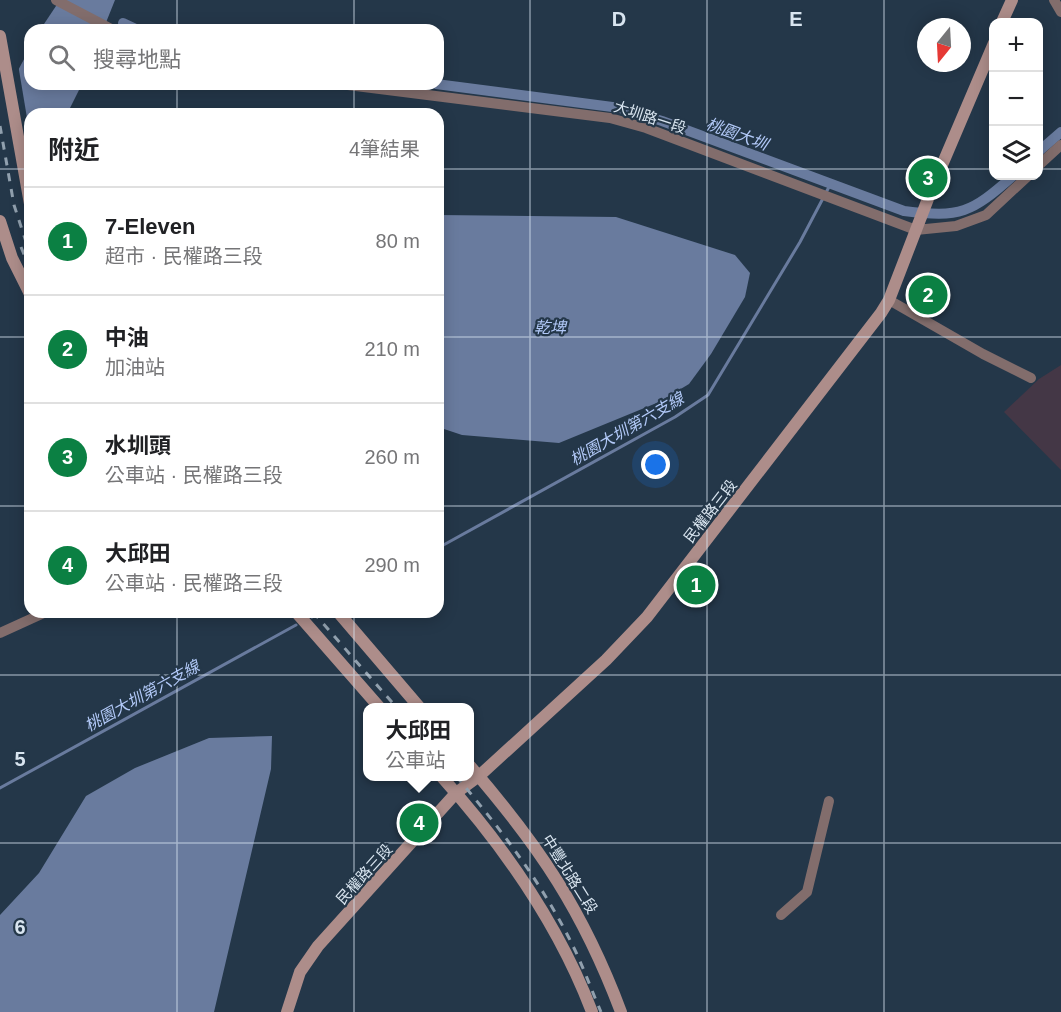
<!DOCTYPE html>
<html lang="zh-TW">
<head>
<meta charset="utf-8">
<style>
	body { margin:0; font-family:Arial,"Noto Sans TC",sans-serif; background:#f2f2f2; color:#202124 }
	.controls { position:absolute; right:18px; top:18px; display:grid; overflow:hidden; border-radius:12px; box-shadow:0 3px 15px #0003 }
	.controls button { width:54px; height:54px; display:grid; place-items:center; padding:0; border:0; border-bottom:2px solid #e0e0e0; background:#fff; color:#202124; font:30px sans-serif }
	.compass { position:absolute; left:917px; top:18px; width:54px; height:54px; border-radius:50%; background:#fff; box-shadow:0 3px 15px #0003; rotate:198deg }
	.you { position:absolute; left:656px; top:465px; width:21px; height:21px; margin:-15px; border:4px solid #fff; border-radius:50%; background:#1a73e8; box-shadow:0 0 0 9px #1a73e833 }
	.badge { display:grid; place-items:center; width:39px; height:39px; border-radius:50%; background:#0b8043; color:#fff; font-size:20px; font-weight:700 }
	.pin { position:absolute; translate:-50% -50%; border:3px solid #fff; box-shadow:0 2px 6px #0006 }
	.popup { position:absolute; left:363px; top:703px; width:111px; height:78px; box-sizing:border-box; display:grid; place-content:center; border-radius:12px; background:#fff; filter:drop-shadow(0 2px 4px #0005); font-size:20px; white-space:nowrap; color:#757577 }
	.popup b { font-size:22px; color:#202124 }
	.popup::after { content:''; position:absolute; left:50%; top:100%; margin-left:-12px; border:12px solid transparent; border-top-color:#fff }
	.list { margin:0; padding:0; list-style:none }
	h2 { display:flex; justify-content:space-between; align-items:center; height:78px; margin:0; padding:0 24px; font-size:26px }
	h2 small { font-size:20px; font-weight:400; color:#757577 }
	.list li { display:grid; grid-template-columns:39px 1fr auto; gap:18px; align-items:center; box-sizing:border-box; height:108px; padding:0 24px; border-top:2px solid #e0e0e0 }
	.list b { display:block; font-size:22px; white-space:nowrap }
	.list p { margin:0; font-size:20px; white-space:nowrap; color:#757577 }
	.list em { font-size:20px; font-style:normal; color:#757577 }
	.icon { flex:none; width:33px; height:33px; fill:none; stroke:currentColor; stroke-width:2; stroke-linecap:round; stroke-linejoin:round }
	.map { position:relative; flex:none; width:1061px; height:1012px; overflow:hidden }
	.search { position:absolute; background:#fff; box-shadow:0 3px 15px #0003; left:24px; top:24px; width:420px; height:66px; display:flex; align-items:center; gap:15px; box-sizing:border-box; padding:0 21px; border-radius:18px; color:#757577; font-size:22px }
	.panel { position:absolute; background:#fff; box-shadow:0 3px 15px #0003; left:24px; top:108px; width:420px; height:510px; border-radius:18px }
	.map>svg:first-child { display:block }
	.industrial { fill:#443746 }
	.water { fill:#697b9e }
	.pier { fill:#243749 }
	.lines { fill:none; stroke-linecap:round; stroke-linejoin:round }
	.stream { stroke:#697b9e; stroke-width:3 }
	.canal { stroke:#697b9e; stroke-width:10 }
	.street { stroke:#826d6c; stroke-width:10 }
	.secondary { stroke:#ad8d8a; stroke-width:12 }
	.rail { stroke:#91a0ae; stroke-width:3; stroke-dasharray:8 8; stroke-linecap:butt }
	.grid { fill:none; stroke:#d9e5f0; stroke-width:1.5; stroke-opacity:0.55 }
	.labels { text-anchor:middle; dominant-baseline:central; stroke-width:4.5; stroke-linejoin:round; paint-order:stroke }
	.street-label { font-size:15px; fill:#d9e5f0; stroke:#243749 }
	.water-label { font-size:16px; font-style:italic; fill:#b2c9f8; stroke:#243749 }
	.grid-label { font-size:20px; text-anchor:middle; font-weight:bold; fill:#d9e5f0; stroke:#243749; stroke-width:4.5; stroke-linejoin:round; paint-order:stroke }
</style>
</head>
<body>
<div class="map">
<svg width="1061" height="1012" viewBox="0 0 1061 1012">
	<rect width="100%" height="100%" fill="#243749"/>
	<polygon class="industrial" points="1061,365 1061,470 1004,412 1039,379"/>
	<g class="water">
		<polygon points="60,0 115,0 103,30 40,30"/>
		<polygon points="30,48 30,84 82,84 67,114 30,114 30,168 0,104"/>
		<polygon points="438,215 616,217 735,255 750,273 745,297 711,354 689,384 659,402 559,443 462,435 438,427"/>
		<polygon points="272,736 271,769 214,1012 0,1012 0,915 39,873 86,796 135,768 209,738"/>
	</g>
	<polygon class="pier" points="18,64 30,136 30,173 0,204 0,98"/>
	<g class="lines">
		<g class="stream">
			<polyline points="438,548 675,417 708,395 800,242 830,185"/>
			<polyline points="312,617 321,612"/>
			<polyline points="0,788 296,625"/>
		</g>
		<g class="canal">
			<polyline points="123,23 138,30"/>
			<path d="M436,84L620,108L662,121L904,211C961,218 971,213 1013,176"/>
			<polyline points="1038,152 1061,132"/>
		</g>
		<g class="street">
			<polyline points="56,0 113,30"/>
			<polyline points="1054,0 1061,12"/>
			<polyline points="340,84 610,118 646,128 916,230 956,226 986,215 1028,176"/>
			<polyline points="1038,166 1061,145"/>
			<polyline points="889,300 983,354 1031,378"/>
			<polyline points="0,633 46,612"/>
			<polyline points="781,915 807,892 829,801"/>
		</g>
		<g class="secondary">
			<polyline points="1002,22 1012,0"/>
			<polyline points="0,36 30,204"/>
			<polyline points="0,221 12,258 30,294"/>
			<polyline points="296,612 380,708"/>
			<polyline points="338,612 420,708"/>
			<path d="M470,766C540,847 583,911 621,1012"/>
			<path d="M441,776C503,845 559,925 592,1012"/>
			<polyline points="287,1012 300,972 318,946 456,793 479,776 606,660 647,617 881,313 889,300 931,191 994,43"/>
		</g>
		<g class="rail">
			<polyline points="0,126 14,205 30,254"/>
			<polyline points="21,247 30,269"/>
			<polyline points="313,612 397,708"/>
			<path d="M456,776C500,828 542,883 572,944C583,966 591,989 601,1012"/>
		</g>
	</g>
	<path class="grid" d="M177,0V30M354,0V30M530,0V1012M707,0V1012M884,0V1012M177,84V114M354,84V114M0,169H30M438,169H994M1038,169H1061M0,337H30M438,337H1061M0,506H30M438,506H1061M177,612V1012M354,612V1012M0,675H1061M0,843H1061"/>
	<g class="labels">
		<g class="street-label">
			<text transform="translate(650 117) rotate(18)">大圳路一段</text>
			<text transform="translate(710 511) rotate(-52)">民權路三段</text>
			<text transform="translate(364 874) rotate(-48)">民權路三段</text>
			<text transform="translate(570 874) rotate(58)">中豐北路二段</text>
		</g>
		<g class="water-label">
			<text transform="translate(737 134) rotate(20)">桃園大圳</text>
			<text x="550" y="327">乾埤</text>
			<text transform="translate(627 429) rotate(-30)">桃園大圳第六支線</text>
			<text transform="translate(142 696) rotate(-29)">桃園大圳第六支線</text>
		</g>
	</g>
	<g class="grid-label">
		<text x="619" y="26">D</text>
		<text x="796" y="26">E</text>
		<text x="20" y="766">5</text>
		<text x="20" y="934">6</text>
	</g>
</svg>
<div class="controls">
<button>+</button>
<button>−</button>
<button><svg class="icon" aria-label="layers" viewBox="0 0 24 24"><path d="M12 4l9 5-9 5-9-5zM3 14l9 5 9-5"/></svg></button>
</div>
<svg class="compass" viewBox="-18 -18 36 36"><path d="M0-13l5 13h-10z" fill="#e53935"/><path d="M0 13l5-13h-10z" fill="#757577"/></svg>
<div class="you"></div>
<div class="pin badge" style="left:696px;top:585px">1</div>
<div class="pin badge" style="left:928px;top:295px">2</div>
<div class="pin badge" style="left:928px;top:178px">3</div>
<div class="pin badge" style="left:419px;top:823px">4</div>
<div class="popup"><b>大邱田</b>公車站</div>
<div class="search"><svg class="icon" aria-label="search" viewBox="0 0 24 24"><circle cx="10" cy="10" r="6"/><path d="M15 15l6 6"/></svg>搜尋地點</div>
<section class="panel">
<h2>附近<small>4筆結果</small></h2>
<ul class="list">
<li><span class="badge">1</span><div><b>7-Eleven</b><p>超市 · 民權路三段</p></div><em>80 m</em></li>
<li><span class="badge">2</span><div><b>中油</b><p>加油站</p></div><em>210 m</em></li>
<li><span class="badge">3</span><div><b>水圳頭</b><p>公車站 · 民權路三段</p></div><em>260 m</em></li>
<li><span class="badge">4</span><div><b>大邱田</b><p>公車站 · 民權路三段</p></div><em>290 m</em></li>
</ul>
</section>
</div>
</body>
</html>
